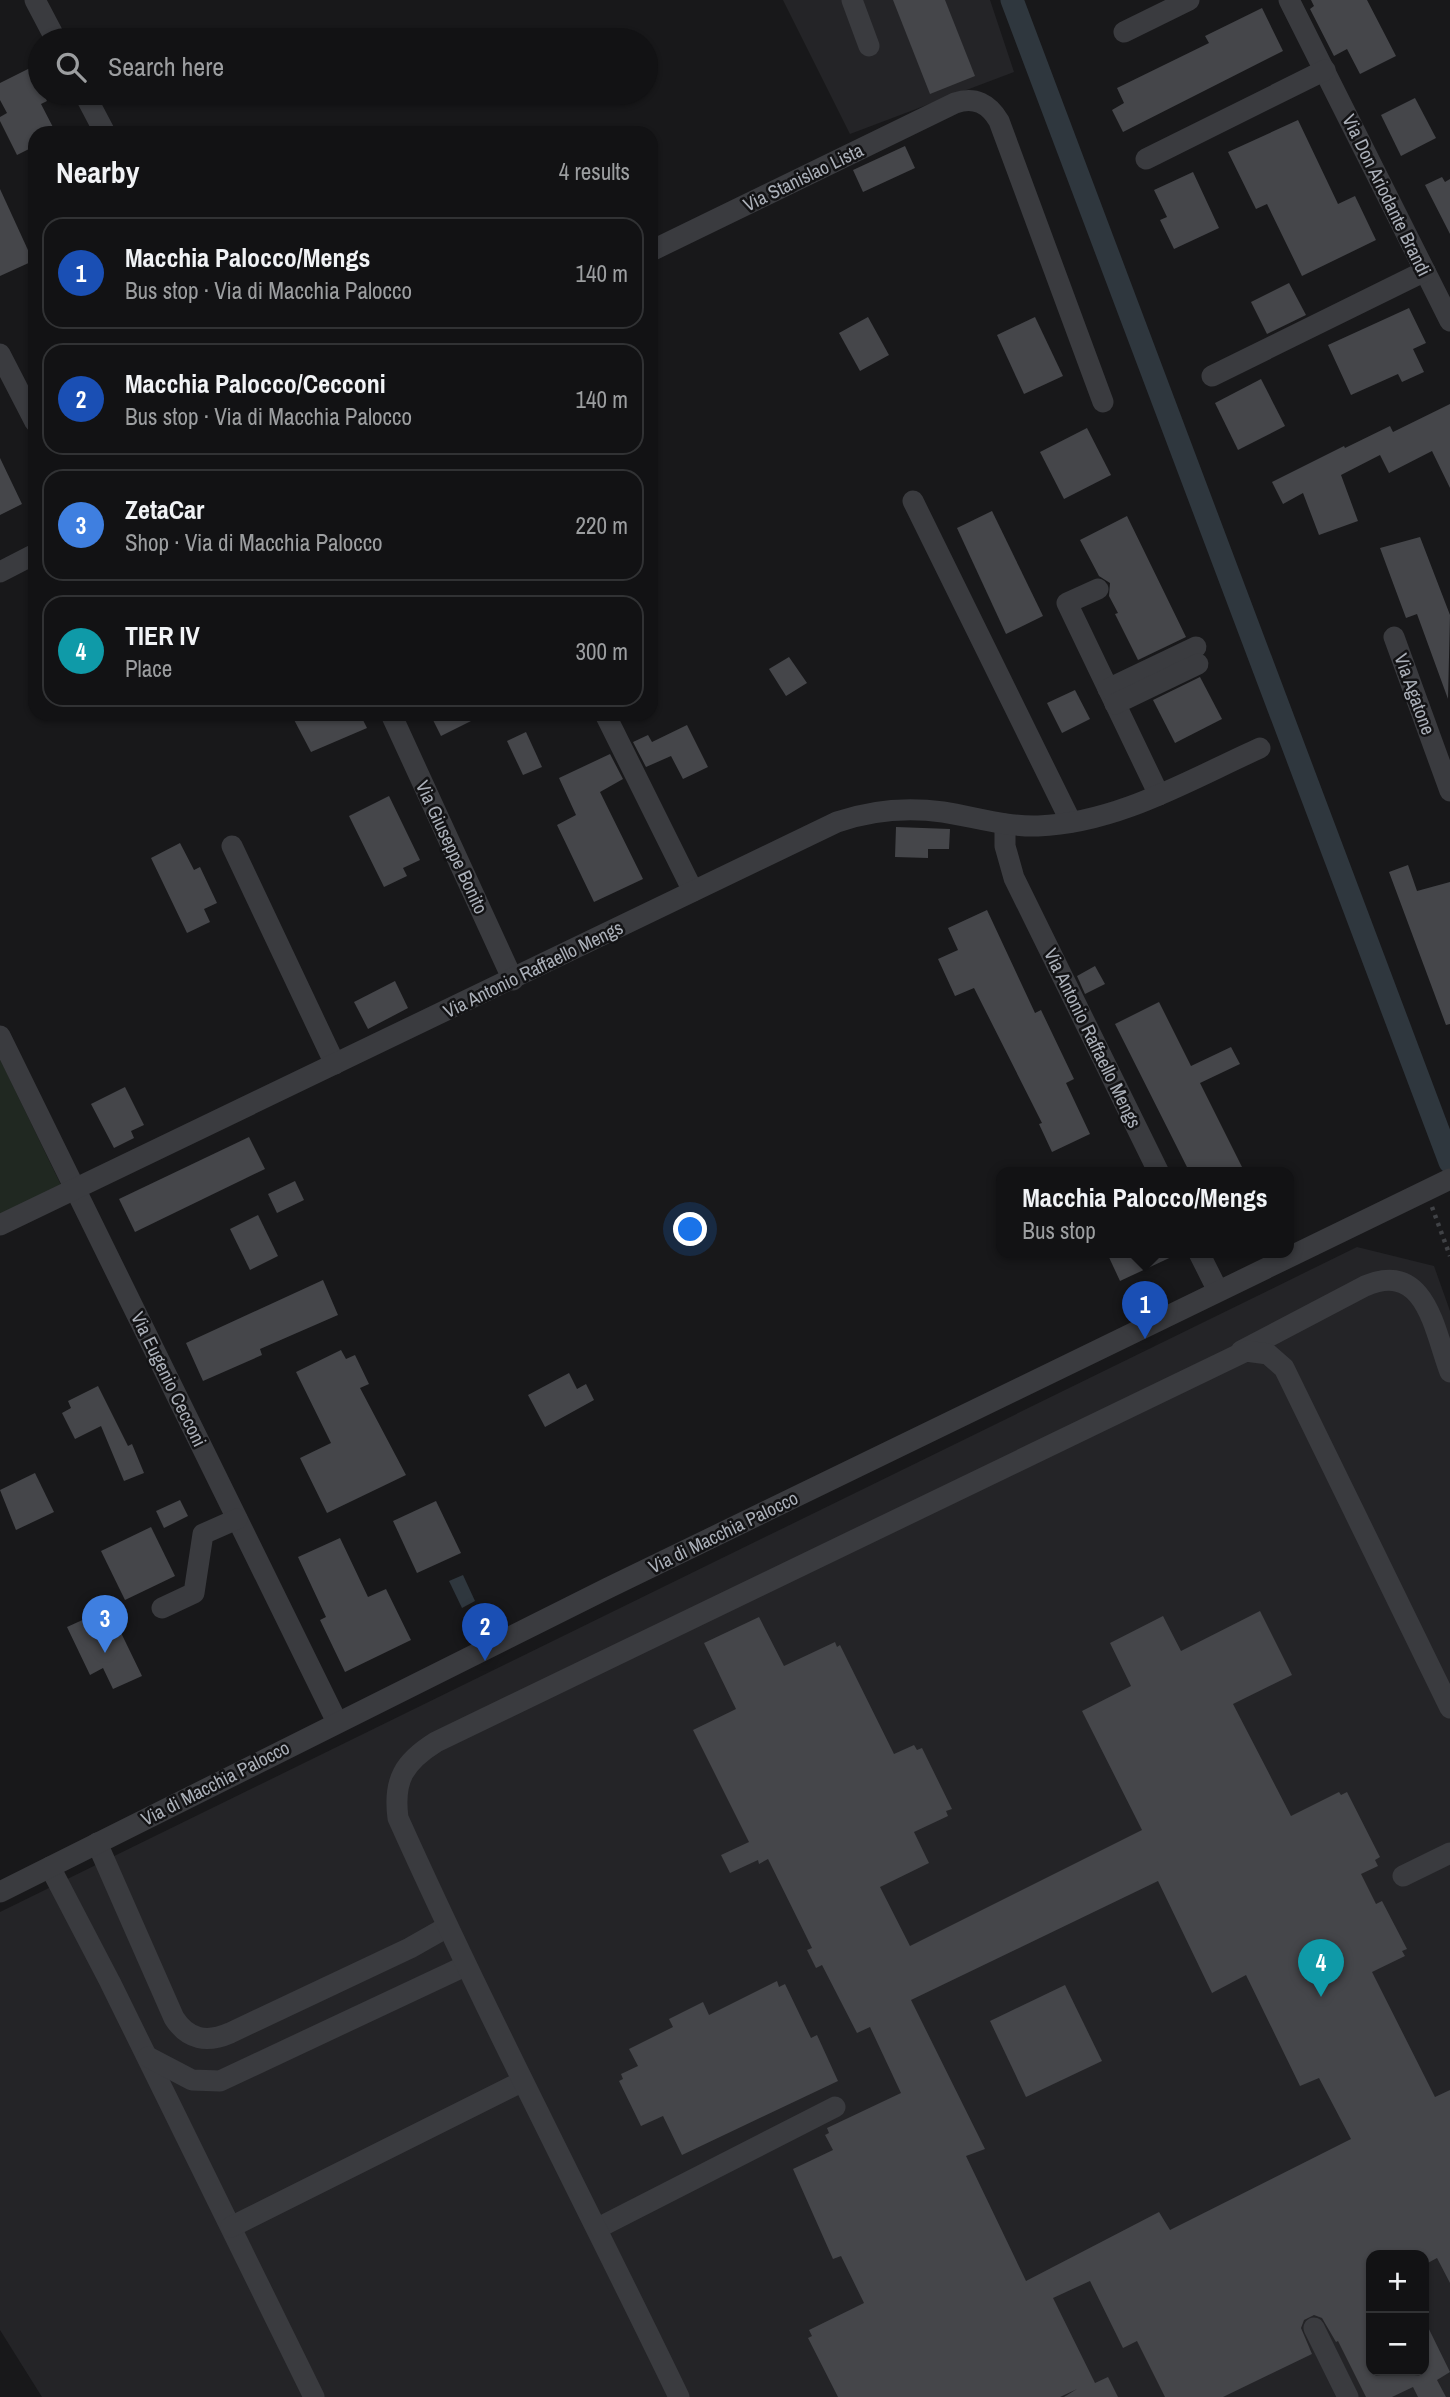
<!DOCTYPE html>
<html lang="en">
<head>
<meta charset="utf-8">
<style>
	body { margin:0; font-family:"Archivo Narrow",sans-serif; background:#1f2022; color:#f1f3f6 }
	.controls { position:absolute; right:21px; bottom:21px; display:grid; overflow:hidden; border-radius:14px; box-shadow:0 2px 5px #0004 }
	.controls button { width:63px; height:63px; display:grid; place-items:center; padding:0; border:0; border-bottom:2px solid #313234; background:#121214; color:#f1f3f6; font:35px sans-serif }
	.you { position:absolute; left:691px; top:1230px; width:24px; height:24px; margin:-18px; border:5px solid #fff; border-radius:50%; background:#1a73e8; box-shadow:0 0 0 10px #1a73e833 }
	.badge { display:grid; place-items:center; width:46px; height:46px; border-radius:50%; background:#2563eb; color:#fff; font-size:23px; font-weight:700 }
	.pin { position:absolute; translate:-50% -58px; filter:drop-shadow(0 2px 4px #0008) }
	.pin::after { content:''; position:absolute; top:37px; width:24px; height:21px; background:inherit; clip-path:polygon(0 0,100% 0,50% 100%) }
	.popup { position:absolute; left:996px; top:1167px; width:298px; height:91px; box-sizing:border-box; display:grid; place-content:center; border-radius:14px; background:#121214; filter:drop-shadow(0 2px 5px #0005); font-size:23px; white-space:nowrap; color:#9c9ea0 }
	.popup b { font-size:26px; color:#f1f3f6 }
	.popup::after { content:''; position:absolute; left:50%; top:100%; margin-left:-14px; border:14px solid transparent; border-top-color:#121214 }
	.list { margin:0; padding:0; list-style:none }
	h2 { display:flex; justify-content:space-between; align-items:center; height:91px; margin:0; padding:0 28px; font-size:30px }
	h2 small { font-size:23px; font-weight:400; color:#9c9ea0 }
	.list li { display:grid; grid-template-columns:46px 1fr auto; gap:21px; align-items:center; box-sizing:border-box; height:112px; margin:0 14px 14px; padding:0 14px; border:2px solid #313234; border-radius:21px }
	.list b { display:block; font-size:26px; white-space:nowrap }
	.list p { margin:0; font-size:23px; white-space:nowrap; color:#9c9ea0 }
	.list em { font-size:23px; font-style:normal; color:#9c9ea0 }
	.icon { flex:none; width:38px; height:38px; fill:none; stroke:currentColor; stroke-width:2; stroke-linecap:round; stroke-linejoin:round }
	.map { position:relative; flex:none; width:1450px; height:2397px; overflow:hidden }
	.search { position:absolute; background:#121214; box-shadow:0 2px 5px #0004; left:28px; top:28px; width:630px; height:77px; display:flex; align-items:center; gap:18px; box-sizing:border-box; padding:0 24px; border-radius:38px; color:#9c9ea0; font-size:26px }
	.panel { position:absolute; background:#121214; box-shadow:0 2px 5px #0004; left:28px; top:126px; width:630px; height:595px; border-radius:21px }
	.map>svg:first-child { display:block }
	.built { fill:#242427; fill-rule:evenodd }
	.green { fill:#202821 }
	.water { fill:#2f373e }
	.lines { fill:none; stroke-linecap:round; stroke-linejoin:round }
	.canal { stroke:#2f373e; stroke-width:23 }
	.building { fill:#45464a; fill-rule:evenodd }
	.path { stroke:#404246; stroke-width:4.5; stroke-dasharray:3.5 5; stroke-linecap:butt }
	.minor { stroke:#3a3b3f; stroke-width:21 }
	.labels { text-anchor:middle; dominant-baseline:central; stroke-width:5; stroke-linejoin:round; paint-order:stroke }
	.street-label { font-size:19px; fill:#abb0b9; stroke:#131315 }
</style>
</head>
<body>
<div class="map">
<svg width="1450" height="2397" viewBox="0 0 1450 2397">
	<rect width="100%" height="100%" fill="#18181a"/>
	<g class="built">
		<polygon points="783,0 990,0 1014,72 850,134"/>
		<path d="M1357,1247L1434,1266L1450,1311V2397H42L0,2330V1912ZM1371,2255H1424V2371H1371Z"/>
	</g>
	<polygon class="green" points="0,1059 61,1185 0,1216"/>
	<polygon class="water" points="463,1575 475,1601 462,1608 449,1581"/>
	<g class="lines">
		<polyline class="canal" points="1012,0 1450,1162"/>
	</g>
	<g class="building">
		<polygon points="893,0 945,0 975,76 930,94"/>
		<polygon points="1311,0 1367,0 1396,56 1360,74 1347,49 1334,56 1310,9 1314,6"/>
		<polygon points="1262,8 1283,51 1123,132 1112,110 1124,103 1117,88 1209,43 1205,36"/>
		<polygon points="30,68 47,101 41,104 56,133 35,133 35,146 17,155 0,121 0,117 7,113 0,100 0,83"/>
		<polygon points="1415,98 1436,138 1401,156 1381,115"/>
		<polygon points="1298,120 1338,204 1355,196 1376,240 1302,276 1267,204 1256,209 1228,152"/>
		<polygon points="905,146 915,168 863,192 853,170"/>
		<polygon points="1193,172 1219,228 1174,249 1160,220 1167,217 1154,190"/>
		<polygon points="1442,177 1445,182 1450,179 1450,234 1425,185"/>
		<polygon points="0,189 33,261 0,276"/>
		<polygon points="1289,283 1306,315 1267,334 1251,302"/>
		<polygon points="1409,308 1426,343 1413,349 1424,372 1402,382 1398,374 1351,395 1328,345"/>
		<polygon points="868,317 889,355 860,371 839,333"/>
		<polygon points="1035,317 1063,376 1024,394 997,335"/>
		<polygon points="1261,379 1285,426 1238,450 1215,403"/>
		<polygon points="1450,404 1450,488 1432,451 1389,473 1380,455 1341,475 1358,521 1319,535 1303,493 1283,504 1272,482 1344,446 1345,448 1390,426 1393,432"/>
		<polygon points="1087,428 1111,475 1064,499 1040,452"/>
		<polygon points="0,458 22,504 0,515"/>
		<polygon points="992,511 1043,616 1006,634 957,528"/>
		<polygon points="1127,516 1186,637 1138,660 1115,614 1118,613 1109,596 1110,583 1099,576 1080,540"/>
		<polygon points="1420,537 1450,615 1448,699 1417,614 1406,618 1380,548"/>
		<polygon points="789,657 807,683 786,696 769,669"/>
		<polygon points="1200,677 1222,719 1175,743 1153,700"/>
		<polygon points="1075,690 1090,719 1062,733 1047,703"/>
		<polygon points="291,714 360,714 367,728 311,752"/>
		<polygon points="430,714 485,714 441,736"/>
		<polygon points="687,725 708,767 683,779 671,756 646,767 633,742 648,735 652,742"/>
		<polygon points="526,732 542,767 523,775 507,741"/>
		<polygon points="610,754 623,779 600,792 643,879 594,902 557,825 576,815 559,778"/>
		<polygon points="389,796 420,860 403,868 407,876 384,887 349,816"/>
		<polygon points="896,827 950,829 949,849 928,849 928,858 895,857"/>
		<polygon points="180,843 194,870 200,867 217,903 204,909 210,922 187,933 151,858"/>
		<polygon points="1408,865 1417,891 1450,882 1450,1024 1446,1025 1389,872"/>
		<polygon points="987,910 1035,1013 1041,1010 1074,1079 1066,1083 1090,1134 1052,1152 1039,1124 1042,1123 974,988 955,996 938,959 958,950 948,928"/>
		<polygon points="1095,966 1105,984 1085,994 1077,976"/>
		<polygon points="395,981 408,1008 368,1029 354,1002"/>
		<polygon points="1159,1002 1191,1066 1231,1047 1240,1064 1200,1083 1245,1173 1190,1173 1115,1024"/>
		<polygon points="125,1087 144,1125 131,1131 134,1138 114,1148 91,1104"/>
		<polygon points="249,1137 265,1169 135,1232 119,1199"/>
		<polygon points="295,1181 304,1200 277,1213 268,1194"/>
		<polygon points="258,1215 278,1256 250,1270 230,1229"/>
		<polygon points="1107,1253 1180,1253 1120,1281"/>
		<polygon points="323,1280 338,1315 260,1349 262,1355 203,1381 186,1343"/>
		<polygon points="341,1350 346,1359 355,1355 369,1384 360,1388 406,1475 327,1513 300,1458 331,1443 296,1372"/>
		<polygon points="569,1373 577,1389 586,1384 594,1400 545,1427 528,1395"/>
		<polygon points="98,1386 128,1446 132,1444 144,1473 124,1481 101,1426 75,1439 62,1413 71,1408 68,1401"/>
		<polygon points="35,1473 54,1512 16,1530 0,1490"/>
		<polygon points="180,1500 188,1516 164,1528 156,1511"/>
		<polygon points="436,1501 461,1553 417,1573 393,1521"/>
		<polygon points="151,1527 175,1576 125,1600 101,1551"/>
		<polygon points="340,1538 368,1597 386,1589 411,1640 345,1672 320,1620 326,1617 298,1557"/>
		<polygon points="109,1608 142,1676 113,1689 103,1668 90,1675 67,1627"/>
		<path d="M1260,1611L1292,1675L1233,1704L1291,1816L1339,1792L1341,1795L1347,1792L1380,1857L1375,1860L1378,1866L1361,1874L1376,1904L1382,1901L1407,1949L1402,1951L1405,1956L1372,1972L1435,2097L1450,2090V2283L1437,2258L1424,2265V2255H1371V2371H1424V2319L1450,2372L1437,2380L1446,2397H1418L1413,2387L1392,2397H1366L1338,2341L1336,2342L1322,2318L1314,2315L1304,2320L1301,2328L1312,2354L1223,2397H1165L1137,2341L1123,2348L1090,2281L1053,2298L1095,2383L1108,2377L1118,2397H1064L1077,2389L1060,2397H838L808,2338L812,2336L809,2330L864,2303L841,2256L833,2259L793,2169L833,2150L825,2135L829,2133L827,2128L901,2093L870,2027L857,2033L822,1965L816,1968L807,1950L812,1948L768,1859L759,1864L758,1860L730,1873L721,1855L749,1842L693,1730L736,1709L704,1643L759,1617L784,1666L835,1642L837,1647L840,1645L894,1754L914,1745L917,1750L922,1748L952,1809L946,1811L948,1816L914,1832L929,1863L880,1887L910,1946L1142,1830L1082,1711L1131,1686L1110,1643L1163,1616L1181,1651ZM1158,1881L1212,1993L1246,1975L1300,2086L1319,2078L1351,2139L1170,2230L1159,2212L1026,2281L966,2156L985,2149L911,2000Z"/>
		<polygon points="777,1981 779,1987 785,1984 811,2038 817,2035 838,2081 682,2155 663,2116 641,2126 619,2081 623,2079 621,2074 638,2066 629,2049 673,2027 669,2019 703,2002 709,2015"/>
		<polygon points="1065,1985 1102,2061 1026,2097 990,2021"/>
	</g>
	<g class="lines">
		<polyline class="path" points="1432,1207 1450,1256"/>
		<g class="minor">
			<polyline points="35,0 56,40"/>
			<polyline points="852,0 869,46"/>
			<polyline points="1289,0 1450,321"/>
			<polyline points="1124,32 1189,0"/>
			<polyline points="84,93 105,133"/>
			<polyline points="1146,159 1325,70"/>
			<path d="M651,251L955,103C975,96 989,104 999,121L1103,402"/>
			<polyline points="0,354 35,422"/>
			<polyline points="1212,376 1425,271"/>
			<polyline points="913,501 1071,822"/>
			<polyline points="0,572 35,554"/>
			<polyline points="1098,589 1067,603 1159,795"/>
			<polyline points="1394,637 1450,791"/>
			<polyline points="1108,689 1196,647"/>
			<polyline points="1115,704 1198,664"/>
			<polyline points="391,714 513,980"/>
			<polyline points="605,714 693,891"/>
			<polyline points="1005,824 1005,846 1014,878 1159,1173"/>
			<polyline points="232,846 335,1064"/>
			<polyline points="0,1036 337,1722"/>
			<path d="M0,1225L837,822C872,810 907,807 943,812C975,817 1006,827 1038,826C1118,823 1189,780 1260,748"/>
			<polyline points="1199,1253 1218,1291"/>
			<path d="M1241,1351L1365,1286C1426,1260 1434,1330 1450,1372"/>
			<polyline points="162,1608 194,1593 203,1534 237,1519"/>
			<path d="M97,1843L174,2018C188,2040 207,2043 230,2033L410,1948L447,1927"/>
			<polyline points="50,1867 110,1982 314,2397"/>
			<polyline points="1403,1876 1450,1853"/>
			<polyline points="0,1892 608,1588 1450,1179"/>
			<polyline points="148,2057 192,2080 220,2081 465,1966"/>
			<polyline points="231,2227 521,2082"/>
			<polyline points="598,2228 835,2107"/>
			<polyline points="1314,2328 1348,2397"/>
			<path d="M679,2397C586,2204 486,2014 398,1818C393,1780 404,1762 436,1742L1246,1351L1268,1354L1284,1368L1450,1708"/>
		</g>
	</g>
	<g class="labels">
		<g class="street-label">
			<text transform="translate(803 177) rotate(-26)">Via Stanislao Lista</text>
			<text transform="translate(1387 195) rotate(64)">Via Don Ariodante Brandi</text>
			<text transform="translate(1415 694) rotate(70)">Via Agatone</text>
			<text transform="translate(452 847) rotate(65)">Via Giuseppe Bonito</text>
			<text transform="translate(533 969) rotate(-26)">Via Antonio Raffaello Mengs</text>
			<text transform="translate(1093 1038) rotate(64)">Via Antonio Raffaello Mengs</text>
			<text transform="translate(169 1379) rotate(64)">Via Eugenio Cecconi</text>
			<text transform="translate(723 1532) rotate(-26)">Via di Macchia Palocco</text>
			<text transform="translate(215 1783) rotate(-27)">Via di Macchia Palocco</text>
		</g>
	</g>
</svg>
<div class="controls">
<button>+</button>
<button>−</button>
</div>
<div class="you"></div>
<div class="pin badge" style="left:1145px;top:1339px;background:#1a4fb4">1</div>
<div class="popup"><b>Macchia Palocco/Mengs</b>Bus stop</div>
<div class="pin badge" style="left:485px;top:1661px;background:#1a4fb4">2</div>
<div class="pin badge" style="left:105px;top:1653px;background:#3f7fe0">3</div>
<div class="pin badge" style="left:1321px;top:1997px;background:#0f9aa8">4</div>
<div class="search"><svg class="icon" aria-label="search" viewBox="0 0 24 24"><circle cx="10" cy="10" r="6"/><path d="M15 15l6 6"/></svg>Search here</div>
<section class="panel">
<h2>Nearby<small>4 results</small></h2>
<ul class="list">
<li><span class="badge" style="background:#1a4fb4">1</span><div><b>Macchia Palocco/Mengs</b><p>Bus stop · Via di Macchia Palocco</p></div><em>140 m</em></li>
<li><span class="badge" style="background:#1a4fb4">2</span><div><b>Macchia Palocco/Cecconi</b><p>Bus stop · Via di Macchia Palocco</p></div><em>140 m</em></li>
<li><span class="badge" style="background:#3f7fe0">3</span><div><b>ZetaCar</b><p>Shop · Via di Macchia Palocco</p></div><em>220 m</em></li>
<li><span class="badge" style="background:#0f9aa8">4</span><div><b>TIER IV</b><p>Place</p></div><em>300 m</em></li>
</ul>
</section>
</div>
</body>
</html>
